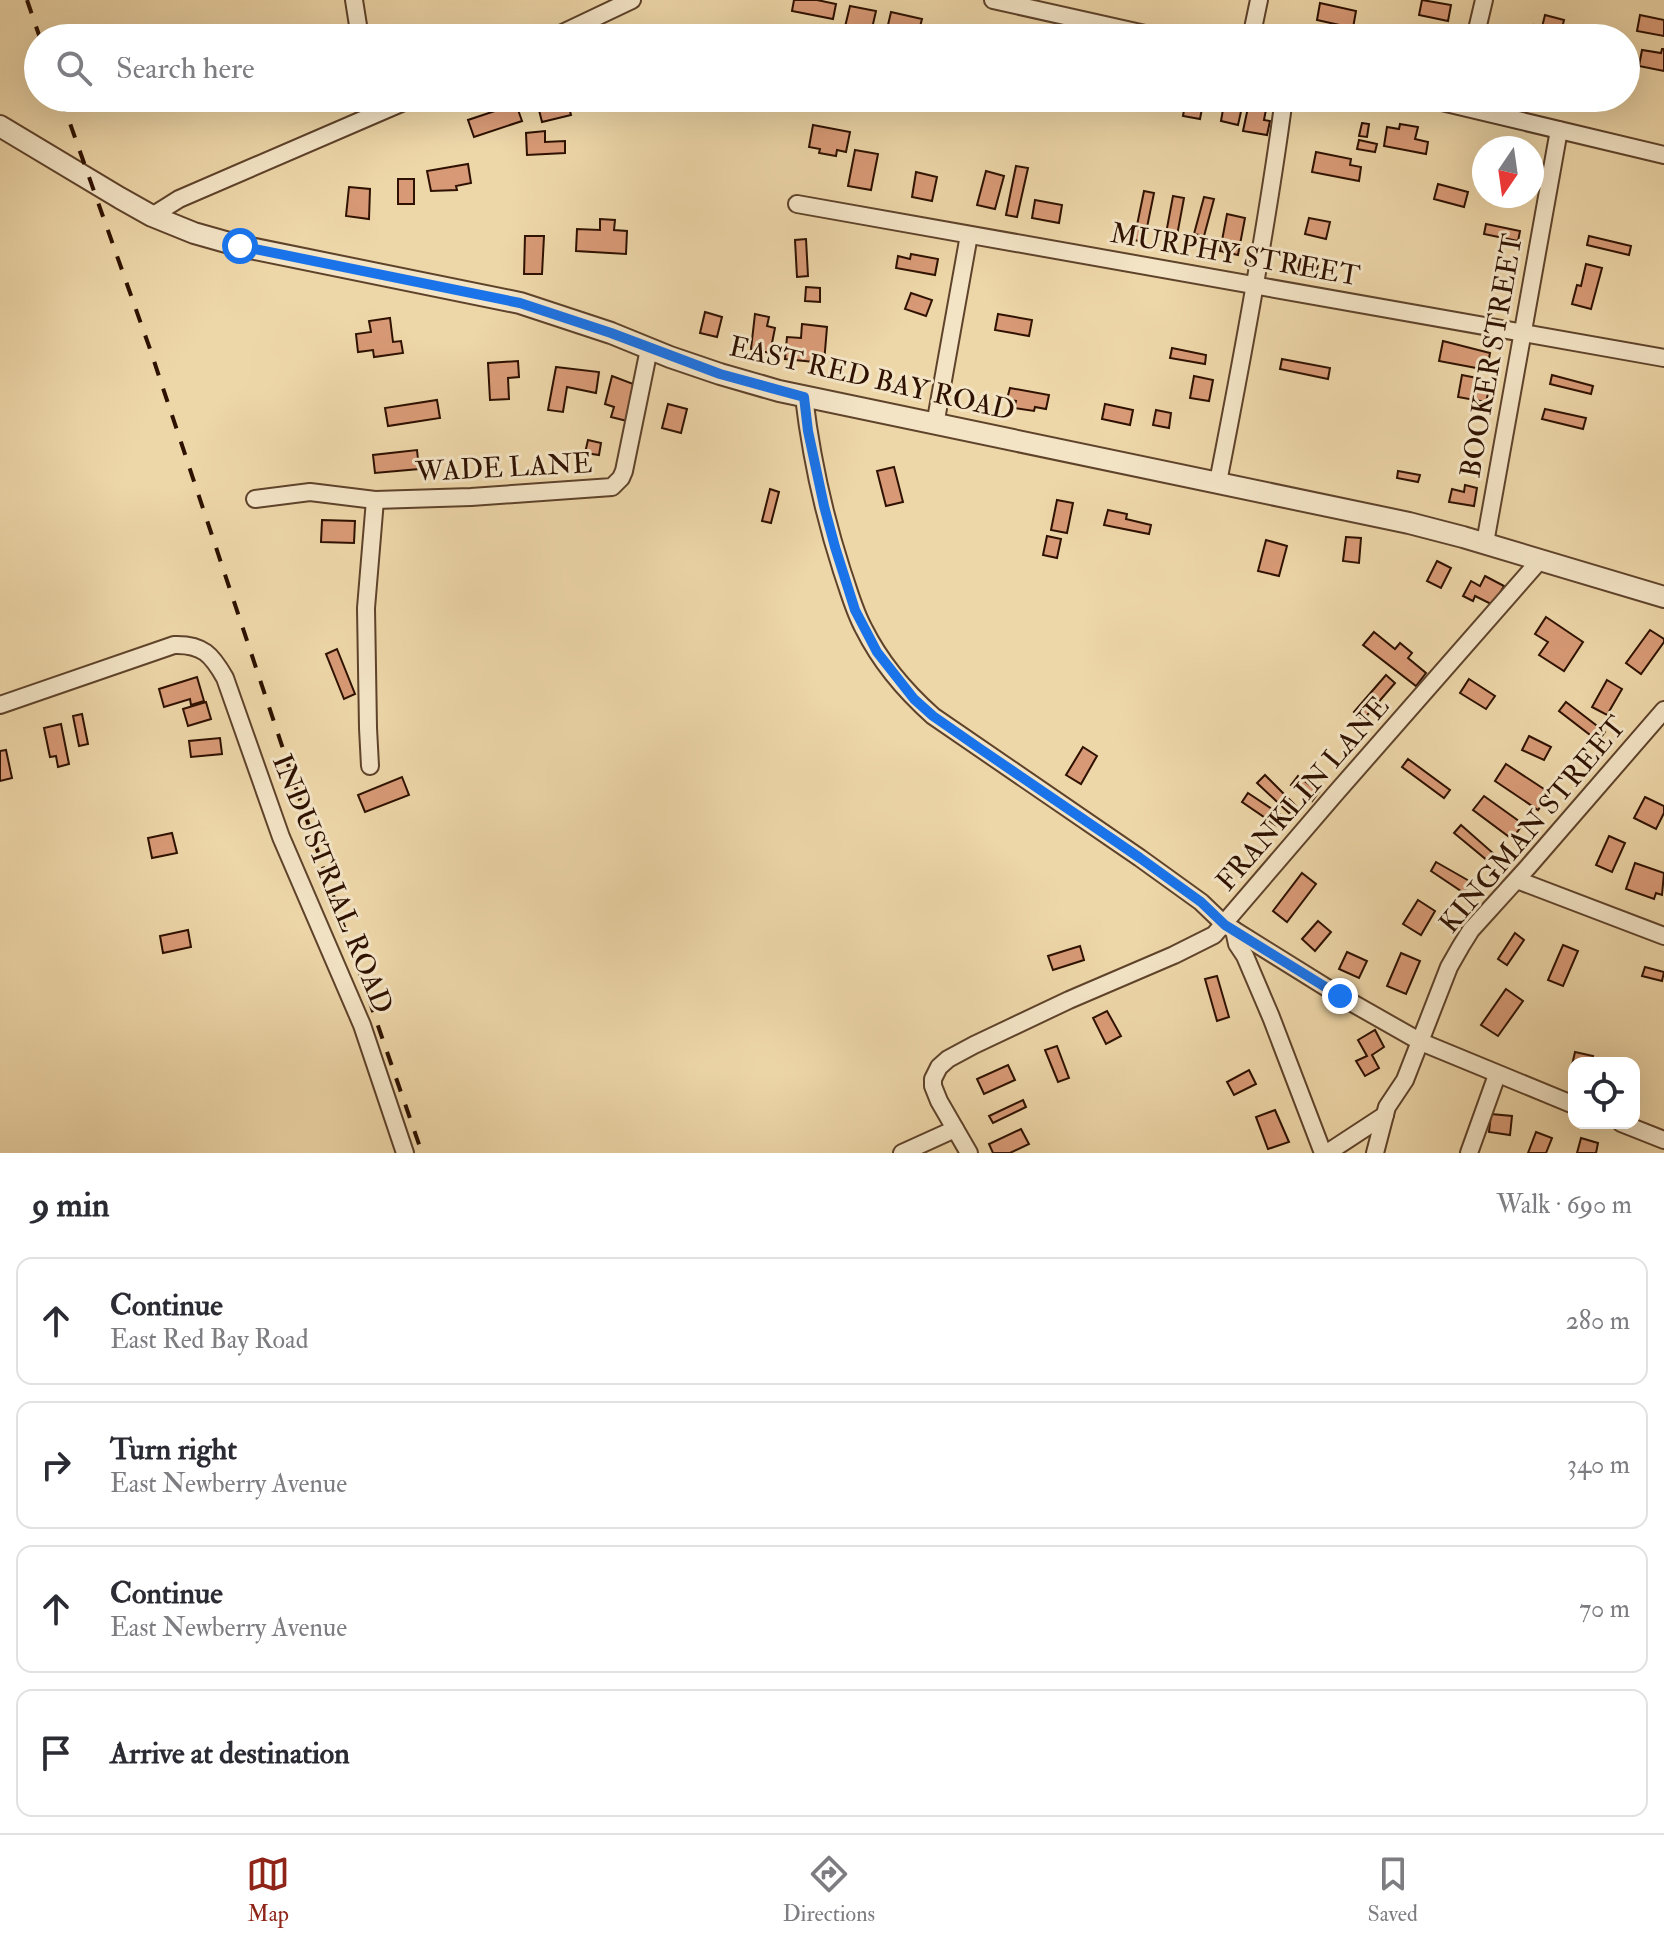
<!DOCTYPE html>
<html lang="en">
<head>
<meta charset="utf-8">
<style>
	body { margin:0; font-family:"IM FELL Double Pica",serif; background:#f2f2f3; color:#2b2b33 }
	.controls { position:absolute; right:24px; bottom:24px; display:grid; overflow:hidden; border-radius:16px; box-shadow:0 8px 32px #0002 }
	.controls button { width:72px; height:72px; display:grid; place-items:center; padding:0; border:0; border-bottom:2px solid #e1e1e2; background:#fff; color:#2b2b33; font:40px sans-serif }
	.compass { position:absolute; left:1472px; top:136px; width:72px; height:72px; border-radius:50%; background:#fff; box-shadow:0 8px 32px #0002; rotate:193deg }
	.stop { position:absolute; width:24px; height:24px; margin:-18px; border:6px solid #1a73e8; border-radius:50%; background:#fff }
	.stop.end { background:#1a73e8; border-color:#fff; box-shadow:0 2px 8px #0008 }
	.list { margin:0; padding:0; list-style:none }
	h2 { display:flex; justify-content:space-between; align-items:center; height:104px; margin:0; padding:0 32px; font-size:34px }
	h2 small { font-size:26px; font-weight:400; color:#7c7c81 }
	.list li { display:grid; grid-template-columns:52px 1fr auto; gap:24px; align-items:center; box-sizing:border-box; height:128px; margin:0 16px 16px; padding:0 16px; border:2px solid #e1e1e2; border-radius:16px }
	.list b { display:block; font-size:30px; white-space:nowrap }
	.list p { margin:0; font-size:26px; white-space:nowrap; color:#7c7c81 }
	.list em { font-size:26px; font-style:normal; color:#7c7c81 }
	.icon { flex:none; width:44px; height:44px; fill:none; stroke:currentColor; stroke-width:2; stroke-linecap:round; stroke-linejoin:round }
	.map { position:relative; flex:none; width:1664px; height:1153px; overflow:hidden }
	.search { position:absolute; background:#fff; box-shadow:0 8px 32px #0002; left:24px; right:24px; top:24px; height:88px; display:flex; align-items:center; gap:20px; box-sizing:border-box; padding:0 28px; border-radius:44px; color:#7c7c81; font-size:30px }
	.sheet { height:680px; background:#fff }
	nav { display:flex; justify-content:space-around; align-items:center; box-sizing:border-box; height:112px; border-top:2px solid #e1e1e2; background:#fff; font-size:22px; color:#7c7c81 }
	nav a { display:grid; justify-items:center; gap:4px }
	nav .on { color:#8f2418 }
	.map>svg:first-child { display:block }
	.building { fill:#d89a76; stroke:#2e1100; stroke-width:2 }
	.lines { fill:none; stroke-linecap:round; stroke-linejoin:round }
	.minor-casing { stroke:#5e422a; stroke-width:20 }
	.tertiary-casing { stroke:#5e422a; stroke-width:24 }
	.minor { stroke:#f3e4c6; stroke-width:16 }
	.tertiary { stroke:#f3e4c6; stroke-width:20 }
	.rail { stroke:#2e1100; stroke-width:4; stroke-dasharray:14 14; stroke-linecap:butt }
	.route { stroke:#1a73e8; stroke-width:10 }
	.labels { text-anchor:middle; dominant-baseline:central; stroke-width:6; stroke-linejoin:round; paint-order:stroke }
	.street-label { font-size:28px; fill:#2e1100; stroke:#f3e4c6 }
</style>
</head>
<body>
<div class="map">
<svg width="1664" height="1153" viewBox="0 0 1664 1153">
	<rect width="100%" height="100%" fill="#edd6a8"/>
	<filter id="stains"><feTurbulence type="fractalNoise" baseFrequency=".0025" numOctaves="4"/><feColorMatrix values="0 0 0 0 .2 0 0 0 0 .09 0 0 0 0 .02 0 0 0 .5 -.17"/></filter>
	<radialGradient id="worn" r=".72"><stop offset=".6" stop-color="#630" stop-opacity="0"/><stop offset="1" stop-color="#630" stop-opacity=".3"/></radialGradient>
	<g class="building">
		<polygon points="794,0 817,0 836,4 833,19 792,11"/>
		<polygon points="1422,0 1451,5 1448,21 1419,15"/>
		<polygon points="1320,3 1356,11 1353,28 1317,20"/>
		<polygon points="850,6 876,11 870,37 844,31"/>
		<polygon points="891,12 922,19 917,38 885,38"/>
		<polygon points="1545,15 1564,20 1561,32 1586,38 1531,38 1534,25 1542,27"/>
		<polygon points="1640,15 1664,20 1664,36 1637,31"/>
		<polygon points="433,26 434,38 408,38 408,28"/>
		<polygon points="1662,49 1664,49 1664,71 1639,66 1642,50 1661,53"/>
		<polygon points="319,98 336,98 337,105 320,107"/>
		<polygon points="536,98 579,98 579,100 568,103 571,115 542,122"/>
		<polygon points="1186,98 1204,98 1200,119 1183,116"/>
		<polygon points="1225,98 1244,98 1238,125 1221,121"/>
		<polygon points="1250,98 1268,99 1264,120 1270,121 1267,135 1243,131"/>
		<polygon points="516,104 522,121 474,137 468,120"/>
		<polygon points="1362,123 1369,124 1367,137 1359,136"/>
		<polygon points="1400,124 1418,127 1415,139 1428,142 1426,154 1384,146 1387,127 1399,129"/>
		<polygon points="813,125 850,132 846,152 837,150 836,156 819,153 820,149 809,147"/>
		<polygon points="545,131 545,142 565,141 565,153 527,155 526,133"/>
		<polygon points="1359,140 1377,144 1375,152 1357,149"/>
		<polygon points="855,150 878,154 871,190 848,186"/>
		<polygon points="1316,152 1351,159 1350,165 1361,167 1359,181 1312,172"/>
		<polygon points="468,164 471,183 456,186 457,190 431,191 427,171"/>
		<polygon points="1016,166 1028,168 1017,217 1006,215"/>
		<polygon points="986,171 1004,176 995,209 977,205"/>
		<polygon points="916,172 937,177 932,201 912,197"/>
		<rect x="398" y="179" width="16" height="25"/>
		<polygon points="1438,184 1468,192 1464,207 1434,199"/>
		<polygon points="349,187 370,189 369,219 346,216"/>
		<polygon points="1144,191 1154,193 1144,242 1134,240"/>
		<polygon points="1173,196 1184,198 1176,241 1165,239"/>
		<polygon points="1204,197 1214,199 1204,236 1194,234"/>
		<polygon points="1035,200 1062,205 1059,223 1032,218"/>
		<polygon points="1227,214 1245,218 1238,255 1220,251"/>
		<polygon points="1309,218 1330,222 1326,239 1305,234"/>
		<polygon points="600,219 615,220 614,230 627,231 626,254 576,251 577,229 600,230"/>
		<polygon points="1486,224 1520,231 1518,241 1484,234"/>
		<polygon points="525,236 544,236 542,274 524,274"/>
		<polygon points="1589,236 1631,246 1629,255 1587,245"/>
		<polygon points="806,239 808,276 797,277 795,240"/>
		<polygon points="911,254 938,259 935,275 896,268 898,256 910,259"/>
		<polygon points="1301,256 1319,260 1315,279 1297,275"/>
		<polygon points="1586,264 1602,268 1591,309 1572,304 1577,285 1581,286"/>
		<polygon points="806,287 820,288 820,302 805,301"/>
		<polygon points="911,293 932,300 926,316 905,309"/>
		<polygon points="705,312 722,317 717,337 700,333"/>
		<polygon points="755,314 769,317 767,326 775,328 770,353 751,349"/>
		<polygon points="998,314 1032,320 1029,336 995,330"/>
		<polygon points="390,318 393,342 401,341 403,353 374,357 373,350 358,352 356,334 371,332 369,321"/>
		<polygon points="802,324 827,327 824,363 785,359 787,337 801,338"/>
		<polygon points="1443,341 1490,353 1487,370 1439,361"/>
		<polygon points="1172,348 1206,355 1205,364 1170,358"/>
		<polygon points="1282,359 1330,368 1328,379 1280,369"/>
		<polygon points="518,361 519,377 508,378 509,399 490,400 488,363"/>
		<polygon points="556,367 599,372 596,393 567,387 563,412 548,410"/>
		<polygon points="1462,375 1487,380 1485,388 1489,389 1486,402 1458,397"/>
		<polygon points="1552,375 1593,386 1591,394 1550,384"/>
		<polygon points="612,376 636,385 627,421 611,417 614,407 605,404"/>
		<polygon points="1194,376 1213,380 1209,401 1190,398"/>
		<polygon points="1010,388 1049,395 1046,409 1035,407 1034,411 1014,408 1016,401 1007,399"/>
		<polygon points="437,400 440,418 388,426 385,408"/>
		<polygon points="668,404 687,409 681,433 662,428"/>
		<polygon points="1105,404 1133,410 1130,425 1102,419"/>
		<polygon points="1545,409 1586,418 1583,429 1542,419"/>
		<polygon points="1156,410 1171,413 1169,428 1153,425"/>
		<polygon points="588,440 601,443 599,455 585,453"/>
		<polygon points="417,450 419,469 375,473 373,455"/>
		<polygon points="894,467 903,502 886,506 877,471"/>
		<polygon points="1398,471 1420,475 1418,482 1397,478"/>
		<polygon points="1465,485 1477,488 1474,506 1449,502 1452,489 1464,492"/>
		<polygon points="770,489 779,492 771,523 762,521"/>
		<polygon points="1057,500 1073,503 1067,533 1051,530"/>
		<polygon points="1108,510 1127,514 1126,519 1151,525 1149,534 1104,525"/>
		<polygon points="322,520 355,521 354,543 321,542"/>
		<polygon points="1047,536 1061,539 1057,558 1043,555"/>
		<polygon points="1346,537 1361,538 1359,563 1343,561"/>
		<polygon points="1266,540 1287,546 1279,576 1258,571"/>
		<polygon points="1437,561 1451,568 1441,588 1427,581"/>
		<polygon points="1485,576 1504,586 1493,605 1475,596 1473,601 1463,596 1471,581 1480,586"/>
		<polygon points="1546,617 1583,642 1564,671 1539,655 1548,642 1535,634"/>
		<polygon points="1650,630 1664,639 1664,642 1641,674 1626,663"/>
		<polygon points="1374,632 1395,649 1400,643 1412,653 1408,658 1426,673 1416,686 1363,645"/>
		<polygon points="337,649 355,694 344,699 326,654"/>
		<polygon points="1386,675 1395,683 1363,720 1354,712"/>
		<polygon points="197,677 204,701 191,705 190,699 164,707 159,689"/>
		<polygon points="1469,679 1495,696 1486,709 1460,693"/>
		<polygon points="1607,680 1622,689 1607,715 1592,707"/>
		<polygon points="206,702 211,719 188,726 183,709"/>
		<polygon points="1566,702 1605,732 1598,741 1559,711"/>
		<polygon points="82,714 88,744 79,746 73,716"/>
		<polygon points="61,724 69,764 58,767 56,756 50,757 44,728"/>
		<polygon points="1529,736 1551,747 1544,760 1522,750"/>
		<polygon points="220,738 222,754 191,757 189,741"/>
		<polygon points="1083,747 1097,756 1081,784 1066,775"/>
		<polygon points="6,750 12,778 0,781 0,751"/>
		<polygon points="1408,759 1450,790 1444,798 1402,767"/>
		<polygon points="1506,764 1550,793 1538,810 1495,781"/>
		<polygon points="1265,775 1296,806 1289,813 1257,783"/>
		<polygon points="1298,776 1319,792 1312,801 1291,785"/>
		<polygon points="402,777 409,795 365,812 358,795"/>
		<polygon points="1248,793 1284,817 1277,826 1242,802"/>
		<polygon points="1484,796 1523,824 1512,839 1473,810"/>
		<polygon points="1645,797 1664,806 1664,813 1656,829 1634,818"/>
		<polygon points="1461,825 1494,854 1488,861 1454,833"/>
		<polygon points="172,833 177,853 152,858 148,838"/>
		<polygon points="1609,836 1625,843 1612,872 1596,865"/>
		<polygon points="1436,862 1471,882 1464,893 1431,871"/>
		<polygon points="1635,863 1664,873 1662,895 1656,893 1654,899 1626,889"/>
		<polygon points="1302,873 1316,884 1287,922 1273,911"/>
		<polygon points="1418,900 1435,911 1421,935 1403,924"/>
		<polygon points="1318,921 1331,932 1315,951 1302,939"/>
		<polygon points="188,930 191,947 163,953 160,936"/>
		<polygon points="1515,933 1524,940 1507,965 1498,959"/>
		<polygon points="1563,945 1578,951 1563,986 1548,980"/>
		<polygon points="1080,946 1084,960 1053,970 1048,956"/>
		<polygon points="1347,952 1367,961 1359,978 1339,969"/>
		<polygon points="1401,953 1420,961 1406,994 1387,986"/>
		<polygon points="1645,967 1664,972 1662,981 1642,976"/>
		<polygon points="1217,976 1229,1017 1217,1021 1205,979"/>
		<polygon points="1506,989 1523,1001 1498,1036 1481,1025"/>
		<polygon points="1107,1011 1121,1036 1106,1044 1093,1018"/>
		<polygon points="1375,1030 1384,1047 1372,1055 1379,1068 1365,1076 1356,1061 1367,1056 1358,1040"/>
		<polygon points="1057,1046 1069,1078 1058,1082 1045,1050"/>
		<polygon points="1575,1052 1593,1056 1591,1063 1574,1063 1574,1066 1572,1065"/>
		<polygon points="1008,1065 1015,1080 984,1094 977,1079"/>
		<polygon points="1249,1070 1256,1084 1234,1095 1227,1082"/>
		<polygon points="1023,1100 1026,1107 993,1123 989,1116"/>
		<polygon points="1275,1110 1289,1142 1268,1149 1256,1117"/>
		<polygon points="1491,1114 1512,1116 1510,1135 1489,1132"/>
		<polygon points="1021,1129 1029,1144 1010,1153 993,1153 989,1144"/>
		<polygon points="1536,1132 1552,1138 1546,1153 1528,1153"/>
		<polygon points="1581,1138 1598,1143 1596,1153 1577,1153"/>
	</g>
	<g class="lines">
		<g class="minor-casing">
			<g id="minor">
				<polyline points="354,0 360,38"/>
				<polyline points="993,0 1163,38"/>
				<polyline points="552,38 632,0"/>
				<polyline points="1251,38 1259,0"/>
				<polyline points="1475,38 1484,0"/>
				<polyline points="1425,98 1664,155"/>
				<polyline points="797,204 1664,358"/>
				<polyline points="152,216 179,199 413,98"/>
				<path d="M804,397C811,456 824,515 842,571C849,591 854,611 864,629C881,663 905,691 933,716L1140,858L1201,902L1225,925L1234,930L1237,944L1245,956L1271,1017L1323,1153"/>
				<polyline points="935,425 969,235"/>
				<path d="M1218,482C1243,355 1267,227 1284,98"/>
				<polyline points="255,499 310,492 375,500 471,497 612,487 621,478 624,471 649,349"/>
				<polyline points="1485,543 1559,130"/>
				<path d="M0,705L174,645C203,644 212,655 225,678L281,837L362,1025L405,1153"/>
				<polyline points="370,766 368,728 366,608 375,500"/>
				<polyline points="1517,880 1664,936"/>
				<polyline points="1234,930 1340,996 1421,1042 1574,1105"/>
				<polyline points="1621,1123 1664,1140"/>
				<polyline points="902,1153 955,1129"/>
				<polyline points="969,1153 939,1101 933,1086 933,1079 939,1067 948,1059 974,1045 1069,1000 1174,955 1214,935 1335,794 1541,559"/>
				<polyline points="1327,1153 1385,1115"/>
				<polyline points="1375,1153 1387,1107 1405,1080 1449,967 1461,946 1471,930 1528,867 1664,710"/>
				<polyline points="1469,1153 1497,1075"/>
			</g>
		</g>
		<g class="tertiary-casing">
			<polyline id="tertiary" points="0,126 120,198 152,216 194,233 240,246 520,303 611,333 670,357 720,374 779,391 1409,523 1463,537 1664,597"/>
		</g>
		<use href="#minor" class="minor"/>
		<use href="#tertiary" class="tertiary"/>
		<g class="rail">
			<polyline points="27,0 40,38"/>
			<polyline points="61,98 150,349 300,800 422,1153"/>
		</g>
	</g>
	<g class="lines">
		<polyline class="route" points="240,246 520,303 611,333 720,374 804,397 808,431 824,506 835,547 855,610 877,652 914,699 933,716 979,748 1140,858 1201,902 1225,925 1340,996"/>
	</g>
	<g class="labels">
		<g class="street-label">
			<text transform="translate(1235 255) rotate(10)">MURPHY STREET</text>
			<text transform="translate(1492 356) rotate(-80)">BOOKER STREET</text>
			<text transform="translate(872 379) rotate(13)">EAST RED BAY ROAD</text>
			<text transform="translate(504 468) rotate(-3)">WADE LANE</text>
			<text transform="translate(1303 794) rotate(-49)">FRANKLIN LANE</text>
			<text transform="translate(1533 825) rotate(-50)">KINGMAN STREET</text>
			<text transform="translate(332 884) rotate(68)">INDUSTRIAL ROAD</text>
		</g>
	</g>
	<rect width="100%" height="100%" filter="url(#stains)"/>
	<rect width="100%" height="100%" fill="url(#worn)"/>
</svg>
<div class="controls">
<button><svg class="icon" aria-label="locate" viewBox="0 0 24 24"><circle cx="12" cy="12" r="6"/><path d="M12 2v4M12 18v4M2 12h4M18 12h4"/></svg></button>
</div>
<svg class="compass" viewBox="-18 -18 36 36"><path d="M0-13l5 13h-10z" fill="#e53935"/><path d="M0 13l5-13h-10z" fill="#7c7c81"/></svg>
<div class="stop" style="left:240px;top:246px"></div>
<div class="stop end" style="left:1340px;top:996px"></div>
<div class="search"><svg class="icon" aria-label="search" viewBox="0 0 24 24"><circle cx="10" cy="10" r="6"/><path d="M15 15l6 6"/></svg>Search here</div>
</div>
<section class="sheet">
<h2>9 min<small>Walk · 690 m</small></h2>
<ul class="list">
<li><svg class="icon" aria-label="ahead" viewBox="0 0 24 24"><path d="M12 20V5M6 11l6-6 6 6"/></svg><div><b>Continue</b><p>East Red Bay Road</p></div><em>280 m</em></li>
<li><svg class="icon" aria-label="right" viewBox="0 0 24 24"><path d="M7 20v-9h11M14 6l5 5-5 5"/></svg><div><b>Turn right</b><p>East Newberry Avenue</p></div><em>340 m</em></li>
<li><svg class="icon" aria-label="ahead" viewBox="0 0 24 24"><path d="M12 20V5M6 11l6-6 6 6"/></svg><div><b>Continue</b><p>East Newberry Avenue</p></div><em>70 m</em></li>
<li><svg class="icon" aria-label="arrive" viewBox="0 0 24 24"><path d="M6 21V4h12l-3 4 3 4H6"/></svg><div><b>Arrive at destination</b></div></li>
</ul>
</section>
<nav>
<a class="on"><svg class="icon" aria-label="map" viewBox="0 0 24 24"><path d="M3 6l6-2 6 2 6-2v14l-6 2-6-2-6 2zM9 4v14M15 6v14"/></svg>Map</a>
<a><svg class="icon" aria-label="directions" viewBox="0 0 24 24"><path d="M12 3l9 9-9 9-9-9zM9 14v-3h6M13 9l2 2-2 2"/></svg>Directions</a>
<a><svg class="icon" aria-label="saved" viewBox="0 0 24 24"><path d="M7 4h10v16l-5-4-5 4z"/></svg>Saved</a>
</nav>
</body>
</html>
